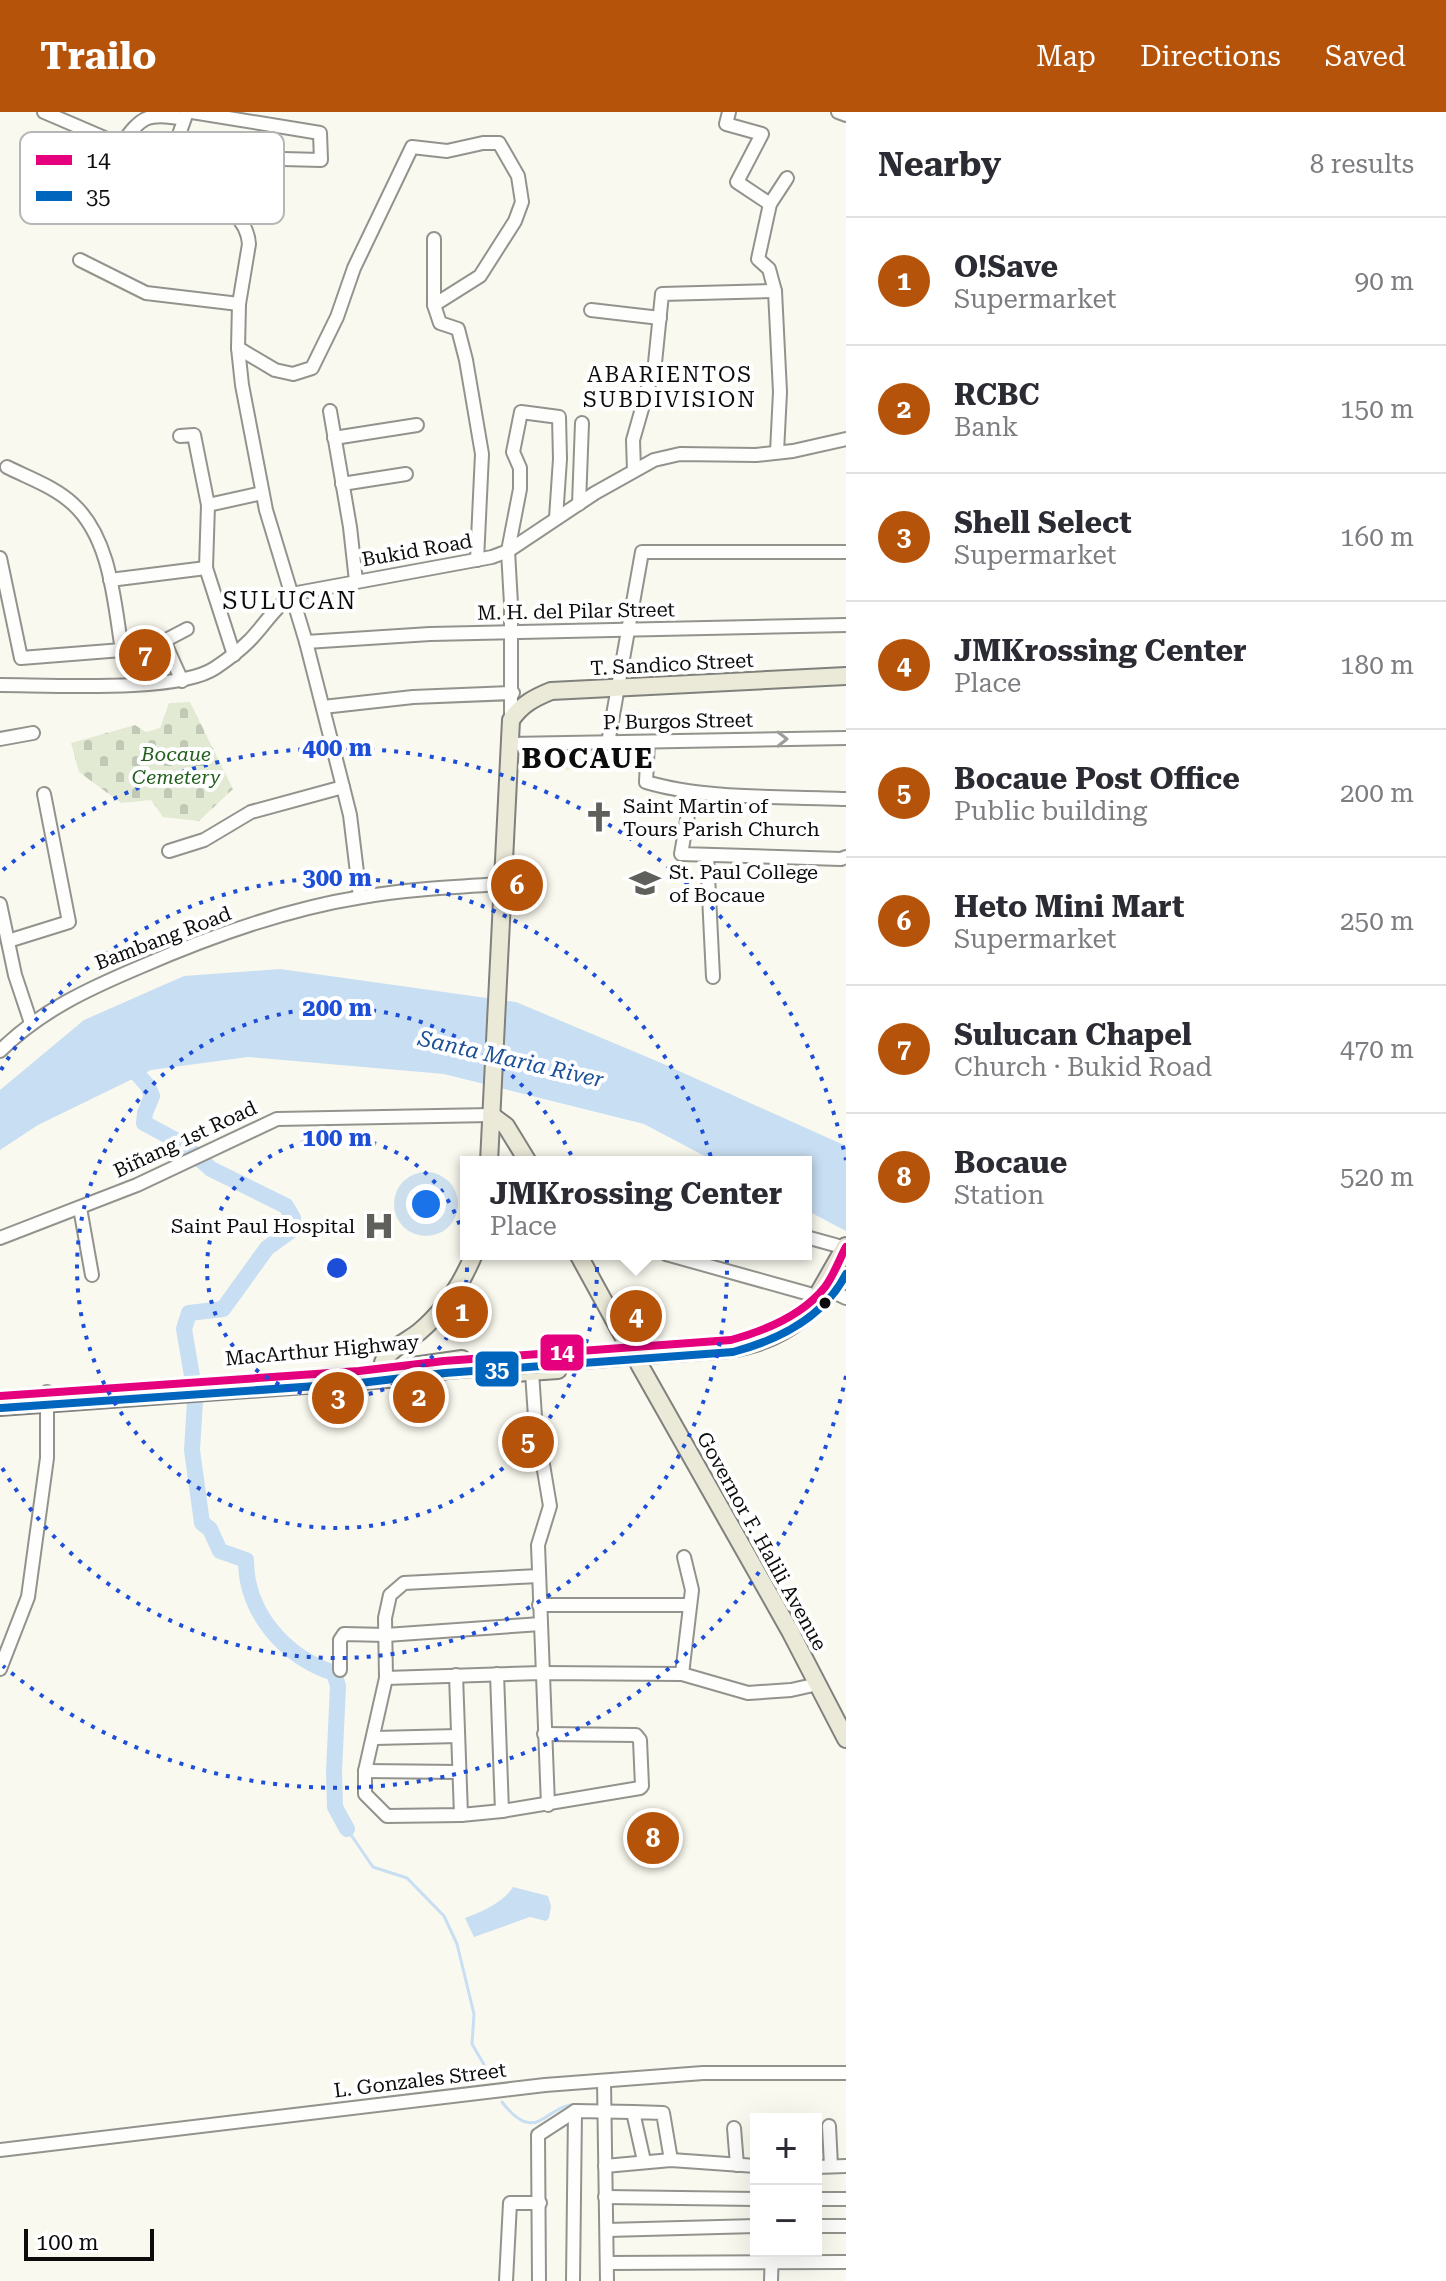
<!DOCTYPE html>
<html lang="en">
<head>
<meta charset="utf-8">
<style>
	body { margin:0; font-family:"Roboto Serif",serif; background:#f2f2f3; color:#2b2b33 }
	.controls { position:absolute; right:24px; bottom:24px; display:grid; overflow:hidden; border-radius:0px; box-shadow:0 8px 32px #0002 }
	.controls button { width:72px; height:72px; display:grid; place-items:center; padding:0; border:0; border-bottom:2px solid #e1e1e2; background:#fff; color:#2b2b33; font:40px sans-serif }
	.scale { position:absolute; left:24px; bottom:20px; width:130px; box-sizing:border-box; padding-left:8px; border:4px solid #0c0c0c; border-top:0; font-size:22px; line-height:28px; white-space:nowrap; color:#0c0c0c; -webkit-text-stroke:6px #fff; paint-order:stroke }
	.you { position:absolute; left:426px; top:1092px; width:28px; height:28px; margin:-20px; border:6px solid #fff; border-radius:50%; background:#1a73e8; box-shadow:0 0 0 12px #1a73e833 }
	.badge { display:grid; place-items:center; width:52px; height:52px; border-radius:50%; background:#b45309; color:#fff; font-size:26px; font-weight:700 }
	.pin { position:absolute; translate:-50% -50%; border:4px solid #fff; box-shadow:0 2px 8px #0006 }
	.popup { position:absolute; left:460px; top:1044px; width:352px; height:104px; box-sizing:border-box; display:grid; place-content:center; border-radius:0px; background:#fff; filter:drop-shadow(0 2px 6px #0005); font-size:26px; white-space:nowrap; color:#7c7c81 }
	.popup b { font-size:30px; color:#2b2b33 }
	.popup::after { content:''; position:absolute; left:50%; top:100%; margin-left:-16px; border:16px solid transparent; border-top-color:#fff }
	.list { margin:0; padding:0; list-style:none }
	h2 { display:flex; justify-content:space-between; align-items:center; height:104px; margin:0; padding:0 32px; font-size:34px }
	h2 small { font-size:26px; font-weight:400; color:#7c7c81 }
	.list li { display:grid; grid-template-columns:52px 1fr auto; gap:24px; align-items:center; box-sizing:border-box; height:128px; padding:0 32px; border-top:2px solid #e1e1e2 }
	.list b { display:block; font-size:30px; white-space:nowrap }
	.list p { margin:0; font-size:26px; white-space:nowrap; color:#7c7c81 }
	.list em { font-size:26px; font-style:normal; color:#7c7c81 }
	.map { position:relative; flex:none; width:846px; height:2169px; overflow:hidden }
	header { display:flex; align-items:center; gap:48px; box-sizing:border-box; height:112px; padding:0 40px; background:#b45309; color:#fff }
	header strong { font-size:38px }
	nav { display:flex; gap:44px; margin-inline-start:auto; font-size:28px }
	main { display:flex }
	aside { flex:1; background:#fff }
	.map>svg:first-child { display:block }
	.cemetery { fill:url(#cemetery-stones) }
	.pitch { fill:#eaf3da }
	.water { fill:#c8def2 }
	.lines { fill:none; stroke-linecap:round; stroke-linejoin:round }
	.stream { stroke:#c8def2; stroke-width:3 }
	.river { stroke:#c8def2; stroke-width:16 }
	.minor-casing { stroke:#93938e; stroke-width:16 }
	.major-casing { stroke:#80807c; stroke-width:20 }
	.highway-casing { stroke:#80807c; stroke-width:22 }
	.minor { stroke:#fefefd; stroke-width:12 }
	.major { stroke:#ebe9d8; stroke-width:16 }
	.highway { stroke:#e8e0d5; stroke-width:18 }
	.highway-bridge-casing { stroke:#80807c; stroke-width:22; stroke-linecap:butt }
	.highway-bridge { stroke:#e8e0d5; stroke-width:18 }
	.bus-1-casing { stroke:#fff; stroke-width:14 }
	.bus-2-casing { stroke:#fff; stroke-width:14 }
	.bus-1 { stroke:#e5007d; stroke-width:8 }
	.bus-2 { stroke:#0065bd; stroke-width:8 }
	.oneway { stroke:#9d9d9d }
	.ring { fill:none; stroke:#1d4ed8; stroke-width:4; stroke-dasharray:4 8 }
	.bus-dot { fill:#0c0c0c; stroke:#fff; stroke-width:3 }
	.labels { text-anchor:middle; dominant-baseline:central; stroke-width:8; stroke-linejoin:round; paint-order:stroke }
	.street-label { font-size:20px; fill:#0c0c0c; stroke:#fff }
	.park-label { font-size:20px; font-style:italic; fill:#24601f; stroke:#fff }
	.poi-label { font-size:20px; fill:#0c0c0c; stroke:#fff; text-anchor:start }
	.neighbourhood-label { font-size:22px; letter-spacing:2px; fill:#0c0c0c; stroke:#fff }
	.water-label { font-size:22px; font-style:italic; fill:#1b5097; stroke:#fff }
	.quarter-label { font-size:24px; letter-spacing:2px; fill:#0c0c0c; stroke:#fff }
	.district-label { font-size:28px; font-weight:bold; letter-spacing:2px; fill:#0c0c0c; stroke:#fff }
	.key { fill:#fff; stroke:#b6b6b6; stroke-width:2 }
	.key-label { font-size:22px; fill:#0c0c0c }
	.centre { fill:#1d4ed8; stroke:#fff; stroke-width:4 }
	.ring-label { font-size:24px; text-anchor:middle; font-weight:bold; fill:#1d4ed8; stroke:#fff; stroke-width:8; stroke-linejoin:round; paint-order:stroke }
	.line-badge { stroke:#fff; stroke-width:3 }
	.badge-label { font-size:22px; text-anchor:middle; font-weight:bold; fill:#fff }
</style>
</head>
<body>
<header>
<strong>Trailo</strong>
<nav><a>Map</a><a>Directions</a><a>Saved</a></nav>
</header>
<main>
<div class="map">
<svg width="846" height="2169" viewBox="0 0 846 2169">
	<defs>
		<pattern id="cemetery-stones" width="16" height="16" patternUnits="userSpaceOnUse" patternTransform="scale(2)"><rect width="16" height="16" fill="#e2ead4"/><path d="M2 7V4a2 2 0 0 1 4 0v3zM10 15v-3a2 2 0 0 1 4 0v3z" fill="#c1c8b5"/></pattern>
	</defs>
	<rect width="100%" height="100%" fill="#faf9ef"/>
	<polygon class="cemetery" points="190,590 233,677 199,709 163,705 151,688 121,691 79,660 71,631 135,613 146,620 160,616 169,591"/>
	<polygon class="pitch" points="565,634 611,634 611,659 565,658"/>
	<g class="water">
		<polygon points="280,857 516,890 659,950 846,1034 846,1119 806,1098 806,1050 716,1050 644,1012 444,962 248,945 151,958 38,1013 0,1038 0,978 84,908 184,864"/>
		<path d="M513,1775L548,1784L551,1794L549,1806L546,1809L530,1805L474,1825L465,1806C482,1800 504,1790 513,1775Z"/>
	</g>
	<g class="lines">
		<g class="stream">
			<polyline points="347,1717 373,1755 407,1766 444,1804 457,1832 474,1902 472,1932 486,1956"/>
			<path d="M502,1990C541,2040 546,1983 586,1994"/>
		</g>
		<g class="river">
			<polyline points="126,949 148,974 152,984 145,1001 144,1011 183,1032 211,1057 286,1094 293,1106 292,1118 267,1136 223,1197 189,1201 184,1217 192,1264"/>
			<path d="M195,1289L192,1338L202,1411L210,1417L220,1439L246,1448C246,1501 285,1545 334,1561L338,1574L334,1659L335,1695L347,1717"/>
		</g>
		<g class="minor-casing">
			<g id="minor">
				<path d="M44,0L121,33C141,4 148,0 184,7"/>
				<path d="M187,0L165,62L234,102C243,110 248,119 249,132L239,192L238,236L242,273L266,398L306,530L343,675L350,703L360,785"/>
				<polyline points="192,0 320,21 321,48 246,46 229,98"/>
				<polyline points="729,0 726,12 762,22 737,70 770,92"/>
				<polyline points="838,0 846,3"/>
				<polyline points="434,127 434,193 440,211 458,217 466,248 482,342 477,448"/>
				<polyline points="80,148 146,181 239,192"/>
				<polyline points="591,198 660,206"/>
				<polyline points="238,236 275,258 293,262 312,256 337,205 354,156 412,35 447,39 483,31 499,31 518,64 522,90 515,109 480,164 434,193"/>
				<polyline points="330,299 350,415 356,469"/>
				<polyline points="180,324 194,323 208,393 262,381"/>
				<polyline points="334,326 417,313"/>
				<polyline points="777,340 780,280 775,179 769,157 758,147 770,92 787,66"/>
				<path d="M7,355C29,366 55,375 73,392C111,427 114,490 122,538"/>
				<polyline points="634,358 633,328 655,251 662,182 775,179"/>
				<polyline points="342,372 406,362"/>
				<polyline points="579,392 582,311"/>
				<polyline points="208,393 206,456 234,543"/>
				<polyline points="0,446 21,546 122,538 164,529"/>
				<polyline points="110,468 206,456"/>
				<polyline points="306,530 430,522 846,513"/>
				<polyline points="182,569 164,529 187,517"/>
				<path d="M0,573C49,573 178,581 215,556C227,548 239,539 249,529C265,513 276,492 297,481L492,445L508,439L595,381L654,348L680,342L756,343L793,339L846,327"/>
				<polyline points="323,595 413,585 513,581"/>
				<polyline points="511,608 511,492 508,439 520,377 520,356 513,340 521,300 559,305 560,347 556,406"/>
				<polyline points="0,627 33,621"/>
				<path d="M648,630L646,670C706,688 783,684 846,687"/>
				<polyline points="608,631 642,440 846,440"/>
				<polyline points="510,632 846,626"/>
				<polyline points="692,680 681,742 841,747 846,745"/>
				<polyline points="169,739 204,728 251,700 343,675"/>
				<polyline points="707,743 713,865"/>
				<polyline points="0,792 15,863 31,911"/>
				<polyline points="8,829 69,810 44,682"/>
				<path d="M0,939C40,899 88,877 140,855C211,824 286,797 362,785C408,777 455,775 502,772"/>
				<polyline points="80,1096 92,1163"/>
				<polyline points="806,1125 846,1136"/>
				<polyline points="0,1126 137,1073 277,1007 491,1003"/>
				<polyline points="666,1142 813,1183"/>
				<polyline points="823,1175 846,1186"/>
				<polyline points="532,1260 535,1305 550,1394 538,1433 548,1693"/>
				<polyline points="539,1464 404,1471 390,1483 385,1506 386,1566 365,1659 365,1682 387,1704 461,1703 502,1699 640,1676 642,1674 640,1628 636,1623 544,1622"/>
				<polyline points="539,1493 690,1493"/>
				<polyline points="0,1557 28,1485 47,1346 47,1280"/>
				<polyline points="340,1558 340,1528 344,1522 386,1523 541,1512"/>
				<polyline points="497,1562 502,1699"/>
				<polyline points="682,1562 692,1478 684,1445"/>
				<polyline points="456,1563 461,1703"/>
				<polyline points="386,1566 541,1561 682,1562 748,1581 791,1578 818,1572"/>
				<polyline points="375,1626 458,1624"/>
				<polyline points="365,1659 458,1660"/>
				<polyline points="604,1969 607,2169"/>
				<polyline points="829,2014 831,2054"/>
				<polyline points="734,2016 737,2053"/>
				<polyline points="0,2038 545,1973 703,1961 846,1961"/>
				<polyline points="644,2049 633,2000 663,2001 671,2048"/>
				<polyline points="605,2054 671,2048 756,2054"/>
				<polyline points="816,2055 846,2054"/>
				<polyline points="605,2085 756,2087"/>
				<polyline points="816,2087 846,2087"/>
				<polyline points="816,2114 846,2114"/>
				<polyline points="607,2118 756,2114"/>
				<polyline points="608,2151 846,2150"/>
				<polyline points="506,2169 510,2091 540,2091"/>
				<polyline points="539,2169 538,2023 575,1999 633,2000"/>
				<polyline points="573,2169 575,1999"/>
				<polyline points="771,2169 772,2139"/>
			</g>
		</g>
		<g class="major-casing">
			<g id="major">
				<polyline points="491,1003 506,1014 528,1050"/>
				<path d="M489,1050L511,608C522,592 534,586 551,579L846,564"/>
				<polyline points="578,1142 630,1237"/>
				<polyline points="639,1252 790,1519 846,1627"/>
				<polyline points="413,1254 462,1247"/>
				<polyline points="501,1262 558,1258"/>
				<path d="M382,1266C382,1260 381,1254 384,1248C392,1235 408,1229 419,1220C443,1200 462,1171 474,1142"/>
			</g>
		</g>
		<g class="highway-casing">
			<g id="highway">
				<polyline points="818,1189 821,1179 846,1135"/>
				<polyline points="0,1294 415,1264 447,1257"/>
			</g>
		</g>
		<use href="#minor" class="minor"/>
		<use href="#major" class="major"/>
		<use href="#highway" class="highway"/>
		<g class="highway-bridge-casing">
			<path id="highway-bridge" d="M447,1257L729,1236C761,1231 786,1220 810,1198"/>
		</g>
		<use href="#highway-bridge" class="highway-bridge"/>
		<g class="bus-1-casing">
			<path id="bus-1" d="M0,1284L359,1259L444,1249L731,1228C764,1219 803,1203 825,1175C834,1163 839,1148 846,1135"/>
		</g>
		<g class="bus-2-casing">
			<path id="bus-2" d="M1,1296L360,1271L445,1261L733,1240C778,1228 824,1205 846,1162"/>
		</g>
		<use href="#bus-1" class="bus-1"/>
		<use href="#bus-2" class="bus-2"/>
	</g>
	<defs><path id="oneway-chevron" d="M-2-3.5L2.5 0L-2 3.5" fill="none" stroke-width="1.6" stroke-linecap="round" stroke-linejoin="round" transform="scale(2)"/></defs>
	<use class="oneway" href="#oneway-chevron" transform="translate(782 627) rotate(-1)"/>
	<g class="ring">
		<circle cx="337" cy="1156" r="130"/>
		<circle cx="337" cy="1156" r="260"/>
		<path d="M1 958A390 390 0 1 1 1 1354"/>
		<path d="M846 1264A520 520 0 0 1 3 1554M3 758A520 520 0 0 1 846 1048"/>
	</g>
	<defs>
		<g id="church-bare" transform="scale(2.4)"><path d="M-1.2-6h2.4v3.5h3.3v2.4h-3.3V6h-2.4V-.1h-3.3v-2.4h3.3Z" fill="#5f5f5b" stroke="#fff" stroke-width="2.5" paint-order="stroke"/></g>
		<g id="university-bare" transform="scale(2.4)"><path d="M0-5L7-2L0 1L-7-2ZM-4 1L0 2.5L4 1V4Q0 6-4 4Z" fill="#5f5f5b" stroke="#fff" stroke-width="2.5" paint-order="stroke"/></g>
		<g id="hospital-bare" transform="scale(2.4)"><path d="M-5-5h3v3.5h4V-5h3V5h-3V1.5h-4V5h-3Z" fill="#5f5f5b" stroke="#fff" stroke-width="2.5" paint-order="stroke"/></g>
	</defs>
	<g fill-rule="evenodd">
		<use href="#church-bare" x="599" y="705"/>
		<use href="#university-bare" x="645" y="771"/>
		<use href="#hospital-bare" x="379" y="1114"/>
	</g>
	<circle class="bus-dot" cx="825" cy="1191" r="7"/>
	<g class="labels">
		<g class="street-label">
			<text transform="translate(417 438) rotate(-10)">Bukid Road</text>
			<text transform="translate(576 499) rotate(-1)">M. H. del Pilar Street</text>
			<text transform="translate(672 552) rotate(-3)">T. Sandico Street</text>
			<text transform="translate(678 609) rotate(-1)">P. Burgos Street</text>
			<text transform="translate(163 826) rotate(-21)">Bambang Road</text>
			<text transform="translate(185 1027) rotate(-25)">Biñang 1st Road</text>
			<text transform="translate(322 1238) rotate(-5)">MacArthur Highway</text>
			<text transform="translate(762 1429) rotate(61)">Governor F. Halili Avenue</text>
			<text transform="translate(420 1968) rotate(-7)">L. Gonzales Street</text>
		</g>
		<g class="park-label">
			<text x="176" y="642">Bocaue<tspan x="176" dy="23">Cemetery</tspan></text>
		</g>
		<g class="poi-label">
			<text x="623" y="694">Saint Martin of<tspan x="623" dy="23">Tours Parish Church</tspan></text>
			<text x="669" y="760">St. Paul College<tspan x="669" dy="23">of Bocaue</tspan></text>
			<text x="355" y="1114" text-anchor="end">Saint Paul Hospital</text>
		</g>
		<g class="neighbourhood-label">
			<text x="670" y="262">ABARIENTOS<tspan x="670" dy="25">SUBDIVISION</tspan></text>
		</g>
		<g class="water-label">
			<text transform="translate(511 947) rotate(13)">Santa Maria River</text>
		</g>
		<g class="quarter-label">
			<text x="290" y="489">SULUCAN</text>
		</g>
		<g class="district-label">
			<text x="588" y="646">BOCAUE</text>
		</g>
	</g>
	<rect x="20" y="20" width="264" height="92" rx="12" class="key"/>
	<rect x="36" y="43" width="36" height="10" fill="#e5007d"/>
	<rect x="36" y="79" width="36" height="10" fill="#0065bd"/>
	<g class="key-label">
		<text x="86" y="56">14</text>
		<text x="86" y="92">35</text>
	</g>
	<circle cx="337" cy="1156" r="12" class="centre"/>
	<g class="ring-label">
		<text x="337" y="644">400 m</text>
		<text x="337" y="774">300 m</text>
		<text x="337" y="904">200 m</text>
		<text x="337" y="1034">100 m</text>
	</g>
	<g class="line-badge">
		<rect x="539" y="1221" width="46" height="39" rx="8" fill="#e5007d"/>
		<rect x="474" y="1238" width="46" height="38" rx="8" fill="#0065bd"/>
	</g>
	<g class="badge-label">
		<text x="562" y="1248">14</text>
		<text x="497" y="1265">35</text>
	</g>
</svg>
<div class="controls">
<button>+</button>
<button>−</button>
</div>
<div class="scale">100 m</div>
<div class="you"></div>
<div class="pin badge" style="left:462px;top:1200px">1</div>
<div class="pin badge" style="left:419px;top:1285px">2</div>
<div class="pin badge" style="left:338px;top:1286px">3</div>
<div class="pin badge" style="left:636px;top:1204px">4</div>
<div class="popup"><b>JMKrossing Center</b>Place</div>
<div class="pin badge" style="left:528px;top:1330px">5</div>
<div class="pin badge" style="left:517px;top:773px">6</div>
<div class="pin badge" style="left:145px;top:543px">7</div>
<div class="pin badge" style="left:653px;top:1726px">8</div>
</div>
<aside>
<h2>Nearby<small>8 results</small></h2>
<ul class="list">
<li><span class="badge">1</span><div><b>O!Save</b><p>Supermarket</p></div><em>90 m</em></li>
<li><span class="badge">2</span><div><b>RCBC</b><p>Bank</p></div><em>150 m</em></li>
<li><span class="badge">3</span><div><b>Shell Select</b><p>Supermarket</p></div><em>160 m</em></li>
<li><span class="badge">4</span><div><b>JMKrossing Center</b><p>Place</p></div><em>180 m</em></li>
<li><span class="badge">5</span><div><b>Bocaue Post Office</b><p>Public building</p></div><em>200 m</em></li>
<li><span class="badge">6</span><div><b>Heto Mini Mart</b><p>Supermarket</p></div><em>250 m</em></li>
<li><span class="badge">7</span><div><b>Sulucan Chapel</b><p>Church · Bukid Road</p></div><em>470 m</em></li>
<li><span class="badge">8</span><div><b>Bocaue</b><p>Station</p></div><em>520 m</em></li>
</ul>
</aside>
</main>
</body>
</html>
